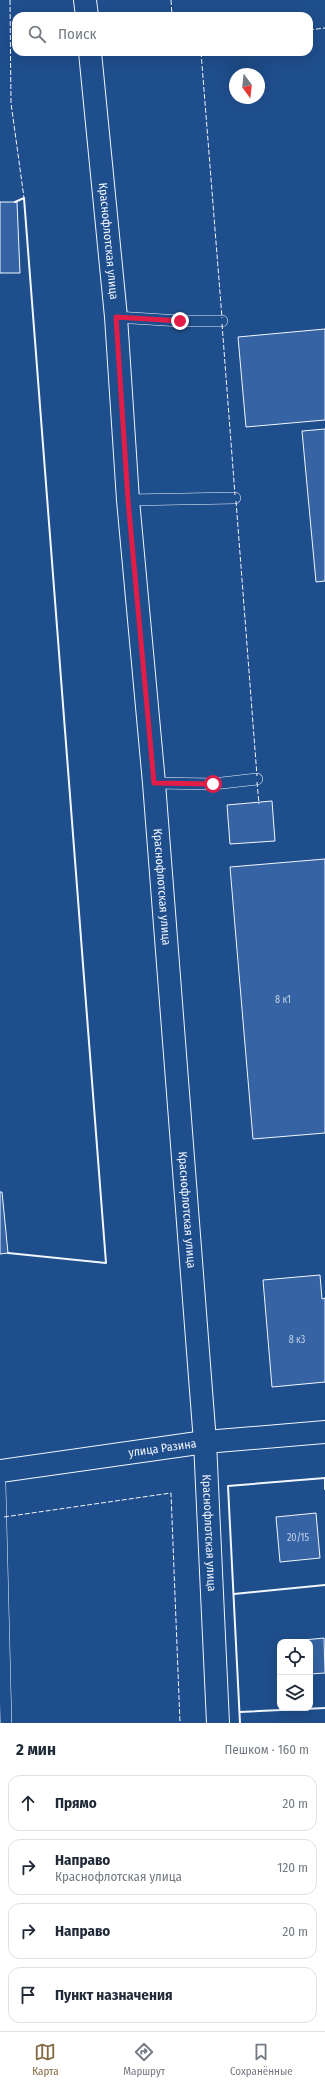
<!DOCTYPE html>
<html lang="ru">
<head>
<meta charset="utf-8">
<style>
	body { margin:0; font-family:"Fira Sans Condensed",sans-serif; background:#f6f6f7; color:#1f2937 }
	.controls { position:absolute; right:12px; bottom:12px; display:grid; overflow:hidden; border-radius:8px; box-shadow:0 4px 16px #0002 }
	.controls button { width:36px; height:36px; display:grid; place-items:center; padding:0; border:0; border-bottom:1px solid #e0e1e3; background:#fff; color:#1f2937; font:20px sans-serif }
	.compass { position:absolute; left:229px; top:68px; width:36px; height:36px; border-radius:50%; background:#fff; box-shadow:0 4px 16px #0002; rotate:165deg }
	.stop { position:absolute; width:12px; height:12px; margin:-9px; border:3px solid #e11d48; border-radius:50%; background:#fff }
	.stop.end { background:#e11d48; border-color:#fff; box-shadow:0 1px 4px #0008 }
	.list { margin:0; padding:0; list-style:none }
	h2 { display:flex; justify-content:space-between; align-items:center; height:52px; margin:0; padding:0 16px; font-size:17px }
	h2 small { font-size:13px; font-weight:400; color:#747a83 }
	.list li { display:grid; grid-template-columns:26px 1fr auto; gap:12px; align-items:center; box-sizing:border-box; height:56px; margin:0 8px 8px; padding:0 8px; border:1px solid #e0e1e3; border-radius:12px }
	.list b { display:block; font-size:15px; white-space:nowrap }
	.list p { margin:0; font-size:13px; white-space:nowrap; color:#747a83 }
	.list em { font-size:13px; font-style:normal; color:#747a83 }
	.icon { flex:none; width:22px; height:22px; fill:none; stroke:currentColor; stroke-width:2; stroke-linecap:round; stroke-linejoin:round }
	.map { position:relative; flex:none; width:325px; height:1723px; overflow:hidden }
	.search { position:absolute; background:#fff; box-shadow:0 4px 16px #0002; left:12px; right:12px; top:12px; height:44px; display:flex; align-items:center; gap:10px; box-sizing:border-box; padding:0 14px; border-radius:12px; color:#747a83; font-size:15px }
	.sheet { height:308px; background:#fff }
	nav { display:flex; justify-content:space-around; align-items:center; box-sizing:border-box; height:56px; border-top:1px solid #e0e1e3; background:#fff; font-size:11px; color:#747a83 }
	nav a { display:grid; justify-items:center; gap:2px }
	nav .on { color:#846941 }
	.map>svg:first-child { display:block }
	.building { fill:#3563a3; stroke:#f2f6ff }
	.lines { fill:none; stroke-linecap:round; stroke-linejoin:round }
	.lane-casing { stroke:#f2f6ff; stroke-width:12 }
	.street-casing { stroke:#f2f6ff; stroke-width:24 }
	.secondary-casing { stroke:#f2f6ff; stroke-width:24 }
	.lane { stroke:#1f4e8c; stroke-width:11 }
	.street { stroke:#1f4e8c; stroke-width:22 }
	.secondary { stroke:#1f4e8c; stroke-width:22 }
	.fence { stroke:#f2f6ff; stroke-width:1; stroke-dasharray:5 2; stroke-linecap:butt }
	.wall { stroke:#f2f6ff; stroke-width:2 }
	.route { stroke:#e11d48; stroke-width:5 }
	.labels { text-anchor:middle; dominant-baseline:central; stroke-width:3; stroke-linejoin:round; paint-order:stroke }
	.number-label { font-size:10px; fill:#c3d1e8 }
	.street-label { font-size:12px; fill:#f2f6ff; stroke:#1f4e8c }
</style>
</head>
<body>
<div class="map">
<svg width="325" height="1723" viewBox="0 0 325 1723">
	<rect width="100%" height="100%" fill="#1f4e8c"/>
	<g class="building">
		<polygon points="0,202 17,202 20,273 0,273"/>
		<polygon points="325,329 325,420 246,427 238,337"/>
		<polygon points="325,429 325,581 316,582 302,431"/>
		<polygon points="272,801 275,841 230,844 227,805"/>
		<polygon points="325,859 325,1133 253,1139 230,867"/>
		<polygon points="0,1192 2,1192 8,1253 0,1254"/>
		<polygon points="320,1275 322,1299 325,1298 325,1382 272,1387 263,1280"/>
		<polygon points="316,1513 320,1558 280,1562 276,1517"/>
		<polygon points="324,1638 325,1673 310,1674 310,1642 283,1642"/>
	</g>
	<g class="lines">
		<g class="lane-casing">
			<g id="lane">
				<polyline points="116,317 180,321 222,321"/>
				<polyline points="128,500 235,498"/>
				<polyline points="154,783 213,784 257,779"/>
				<polyline points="0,1484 6,1723"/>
			</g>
		</g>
		<g class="street-casing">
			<g id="street">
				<path id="s1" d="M205,1442L218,1723"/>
			</g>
		</g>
		<g class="secondary-casing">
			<g id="secondary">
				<polyline points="85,0 87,16"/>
				<path id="s2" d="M90,52L116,317L128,500L154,783L205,1442"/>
				<path id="s3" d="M0,1471L205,1442L325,1432"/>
			</g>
		</g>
		<use href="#lane" class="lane"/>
		<use href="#street" class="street"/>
		<use href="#secondary" class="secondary"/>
		<g class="fence">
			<polyline points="10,0 11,103 24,198"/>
			<polyline points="171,0 172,16"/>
			<polyline points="309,30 325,28"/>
			<polyline points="201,52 222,318"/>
			<polyline points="222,324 235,495"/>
			<polyline points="236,501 257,776"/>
			<polyline points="257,782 259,804"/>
			<polyline points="4,1517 171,1493 180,1723"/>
		</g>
		<g class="wall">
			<polyline points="8,1253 106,1263 24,198 15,202"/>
			<polyline points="325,1478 325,1489"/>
			<polyline points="234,1594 325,1585"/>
			<polyline points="240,1712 325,1708"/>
			<polyline points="240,1723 228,1486 325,1478"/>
		</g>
	</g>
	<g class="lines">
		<polyline class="route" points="180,321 116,317 128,500 154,783 213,784"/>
	</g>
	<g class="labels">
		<g class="number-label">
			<text x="283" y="1000">8 к1</text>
			<text x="297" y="1340">8 к3</text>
			<text x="298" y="1538">20/15</text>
		</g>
		<g class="street-label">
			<text stroke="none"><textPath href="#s2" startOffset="190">Краснофлотская улица</textPath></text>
			<text stroke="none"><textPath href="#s2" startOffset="838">Краснофлотская улица</textPath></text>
			<text stroke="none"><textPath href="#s2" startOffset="1162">Краснофлотская улица</textPath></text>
			<text stroke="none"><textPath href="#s3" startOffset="164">улица Разина</textPath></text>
			<text stroke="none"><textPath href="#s1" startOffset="91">Краснофлотская улица</textPath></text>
		</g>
	</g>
</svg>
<div class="controls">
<button><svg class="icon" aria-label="locate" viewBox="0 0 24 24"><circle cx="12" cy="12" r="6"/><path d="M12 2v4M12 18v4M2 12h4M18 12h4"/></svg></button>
<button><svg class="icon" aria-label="layers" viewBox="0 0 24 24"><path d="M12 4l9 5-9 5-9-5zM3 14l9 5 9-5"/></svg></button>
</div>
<svg class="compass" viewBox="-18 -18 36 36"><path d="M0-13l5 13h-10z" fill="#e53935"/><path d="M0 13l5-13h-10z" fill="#747a83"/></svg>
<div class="stop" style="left:213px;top:784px"></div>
<div class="stop end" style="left:180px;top:321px"></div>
<div class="search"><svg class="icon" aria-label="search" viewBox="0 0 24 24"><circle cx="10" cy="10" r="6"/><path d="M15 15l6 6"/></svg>Поиск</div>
</div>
<section class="sheet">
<h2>2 мин<small>Пешком · 160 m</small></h2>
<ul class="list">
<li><svg class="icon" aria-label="ahead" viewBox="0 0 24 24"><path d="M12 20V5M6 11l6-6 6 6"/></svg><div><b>Прямо</b></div><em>20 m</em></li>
<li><svg class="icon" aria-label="right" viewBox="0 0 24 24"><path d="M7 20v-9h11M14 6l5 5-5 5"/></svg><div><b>Направо</b><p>Краснофлотская улица</p></div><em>120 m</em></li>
<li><svg class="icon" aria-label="right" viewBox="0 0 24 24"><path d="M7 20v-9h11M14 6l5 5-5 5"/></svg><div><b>Направо</b></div><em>20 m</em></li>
<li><svg class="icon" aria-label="arrive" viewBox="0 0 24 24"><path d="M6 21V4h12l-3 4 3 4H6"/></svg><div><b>Пункт назначения</b></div></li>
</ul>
</section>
<nav>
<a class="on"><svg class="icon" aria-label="map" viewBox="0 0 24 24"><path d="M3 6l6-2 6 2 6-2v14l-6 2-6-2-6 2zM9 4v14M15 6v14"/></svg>Карта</a>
<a><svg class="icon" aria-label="directions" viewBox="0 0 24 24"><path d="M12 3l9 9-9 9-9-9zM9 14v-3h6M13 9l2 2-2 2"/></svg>Маршрут</a>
<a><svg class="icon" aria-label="saved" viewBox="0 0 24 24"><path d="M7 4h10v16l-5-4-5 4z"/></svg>Сохранённые</a>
</nav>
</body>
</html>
